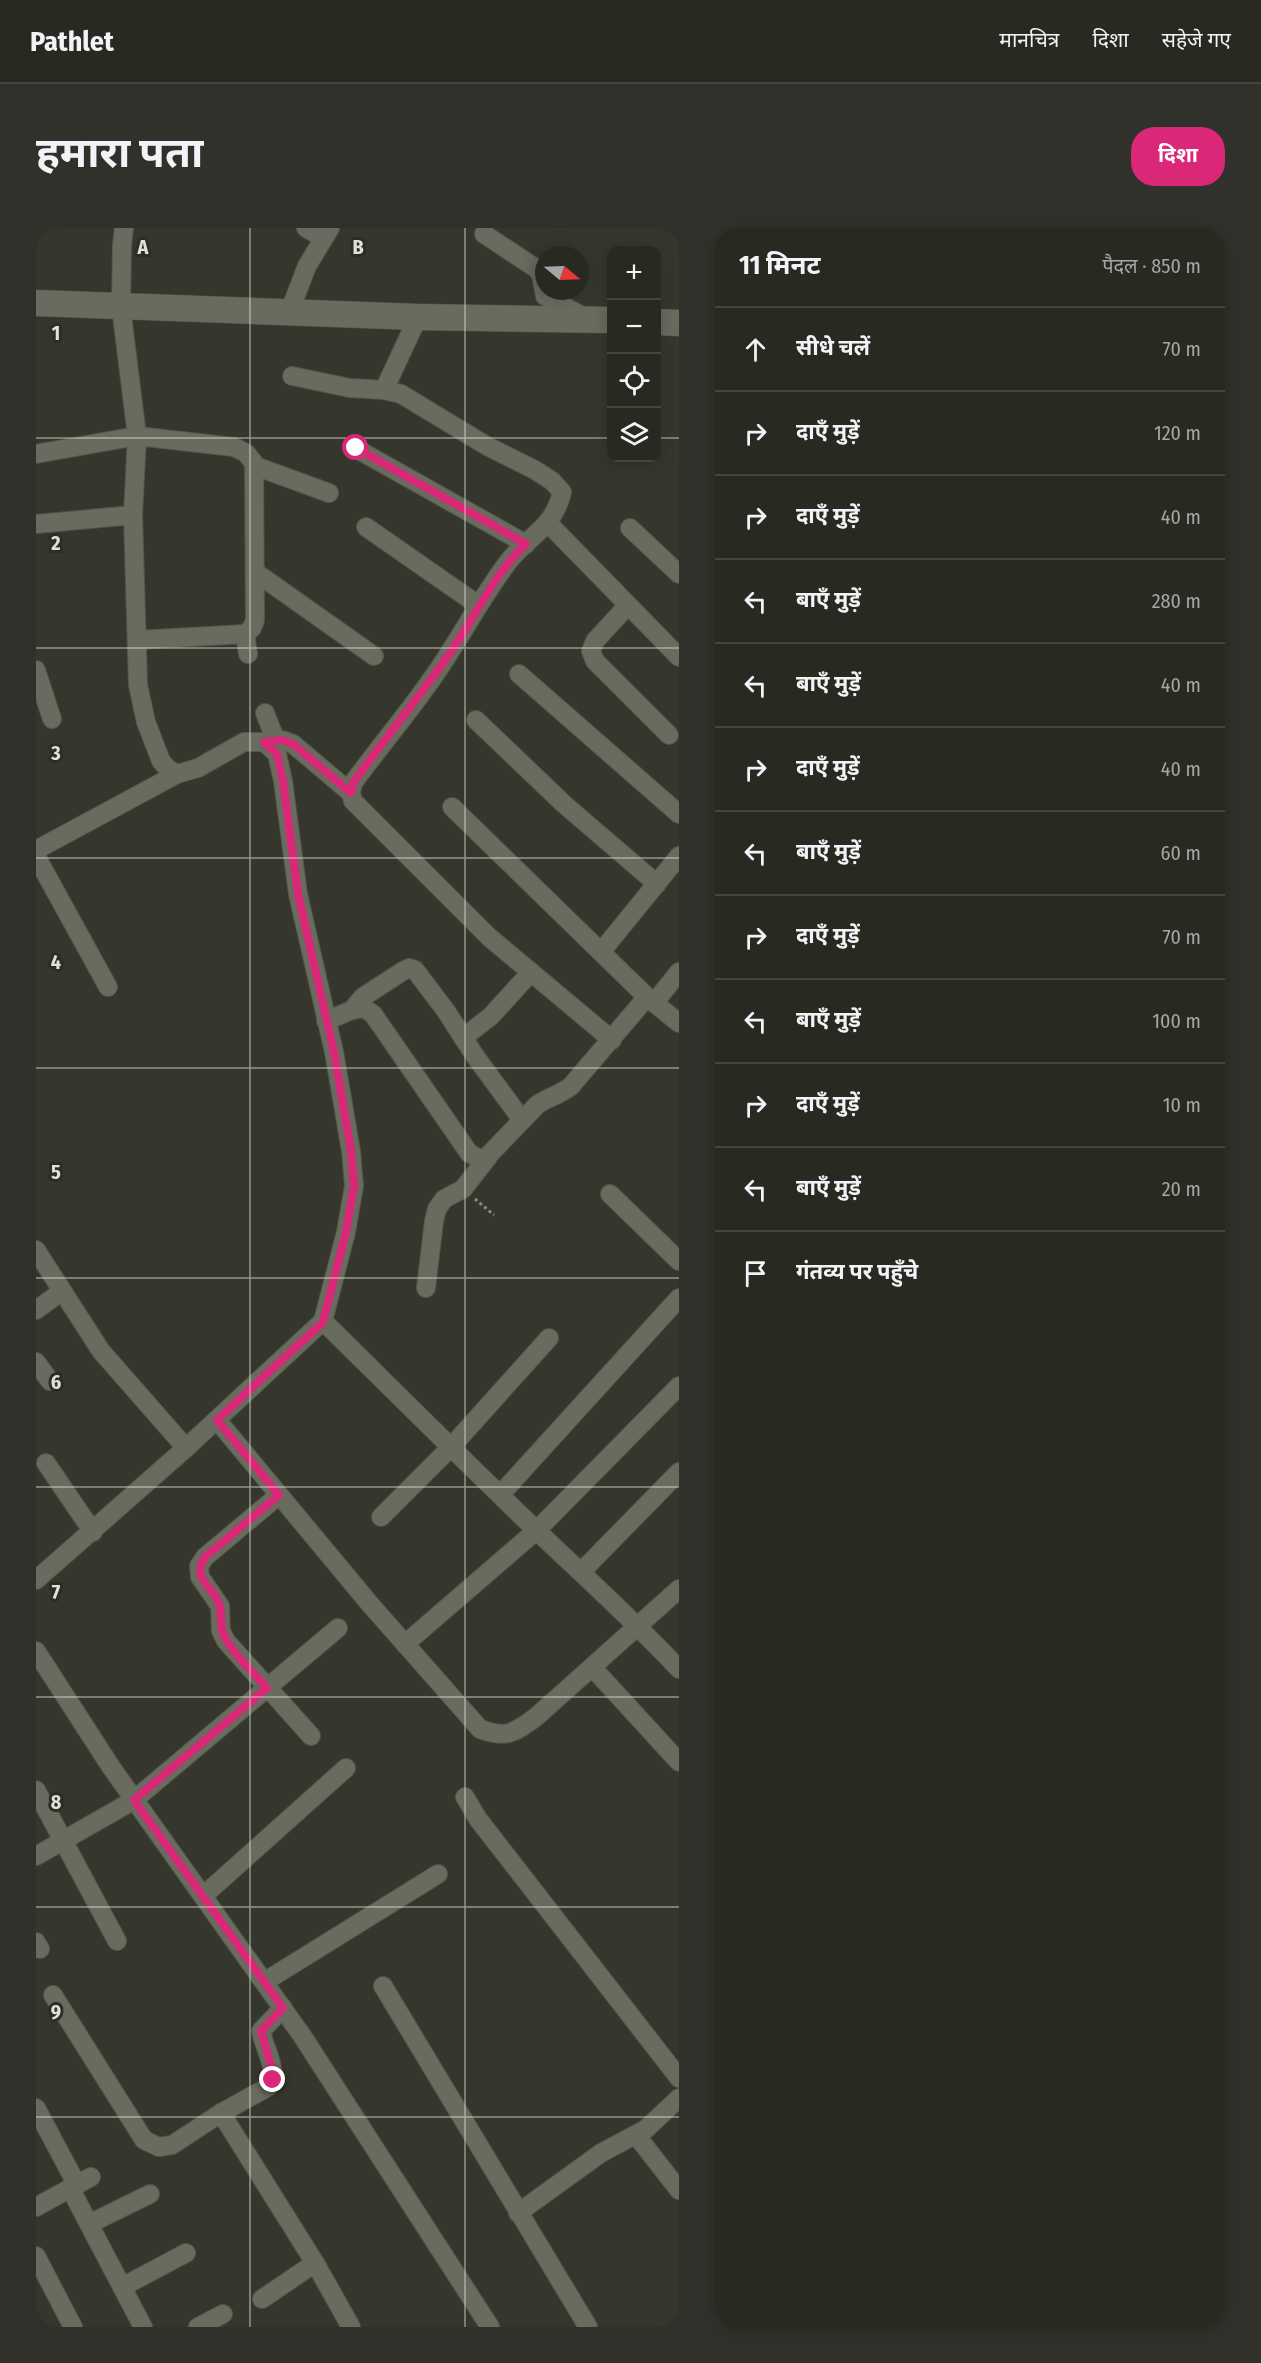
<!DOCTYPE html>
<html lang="hi">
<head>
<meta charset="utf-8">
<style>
	body { margin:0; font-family:"Fira Sans Condensed","Noto Sans Devanagari",sans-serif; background:#30312a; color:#f1f3f6 }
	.controls { position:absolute; right:18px; top:18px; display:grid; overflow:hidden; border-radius:12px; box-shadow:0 3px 15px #0003 }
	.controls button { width:54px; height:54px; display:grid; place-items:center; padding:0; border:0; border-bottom:2px solid #44453f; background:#282921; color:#f1f3f6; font:30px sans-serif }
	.compass { position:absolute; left:499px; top:18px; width:54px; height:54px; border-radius:50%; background:#282921; box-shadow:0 3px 15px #0003; rotate:109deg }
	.stop { position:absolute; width:18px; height:18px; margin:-14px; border:4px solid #db2777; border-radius:50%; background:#fff }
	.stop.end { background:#db2777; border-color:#fff; box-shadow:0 2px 6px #0008 }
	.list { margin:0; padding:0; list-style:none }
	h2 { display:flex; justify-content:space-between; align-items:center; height:78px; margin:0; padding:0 24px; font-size:26px }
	h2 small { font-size:20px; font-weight:400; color:#a5a6a5 }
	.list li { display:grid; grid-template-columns:39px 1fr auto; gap:18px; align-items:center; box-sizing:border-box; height:84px; padding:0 24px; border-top:2px solid #44453f }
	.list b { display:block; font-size:22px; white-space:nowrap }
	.list em { font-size:20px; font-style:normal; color:#a5a6a5 }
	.icon { flex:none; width:33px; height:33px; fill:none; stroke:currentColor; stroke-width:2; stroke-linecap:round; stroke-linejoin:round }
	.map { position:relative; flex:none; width:643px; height:2099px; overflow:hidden; border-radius:24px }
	header { display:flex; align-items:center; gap:36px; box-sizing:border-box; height:84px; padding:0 30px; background:#282921; border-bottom:2px solid #44453f }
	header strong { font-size:28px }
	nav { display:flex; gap:33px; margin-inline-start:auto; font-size:21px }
	.intro { display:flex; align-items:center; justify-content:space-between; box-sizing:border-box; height:144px; padding:0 36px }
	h1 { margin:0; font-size:42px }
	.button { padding:15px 27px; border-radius:24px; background:#db2777; color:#fff; font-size:21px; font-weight:700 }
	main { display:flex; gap:36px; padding:0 36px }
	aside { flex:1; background:#282921; border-radius:24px; box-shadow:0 3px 15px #0003 }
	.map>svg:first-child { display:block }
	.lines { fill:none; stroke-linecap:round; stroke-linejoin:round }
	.street-casing { stroke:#55554c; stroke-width:20 }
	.secondary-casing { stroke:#55554c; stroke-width:27 }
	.path { stroke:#898a81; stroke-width:3; stroke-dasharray:3 3; stroke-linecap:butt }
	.street { stroke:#6a6b5f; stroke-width:18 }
	.secondary { stroke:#6a6b5f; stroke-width:26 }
	.route { stroke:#db2777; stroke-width:8 }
	.grid { fill:none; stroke:#e1e1db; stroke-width:1.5; stroke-opacity:0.55 }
	.grid-label { font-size:20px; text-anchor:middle; font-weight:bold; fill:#e1e1db; stroke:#2c2d23; stroke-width:6; stroke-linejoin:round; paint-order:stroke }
</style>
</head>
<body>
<header>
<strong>Pathlet</strong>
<nav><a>मानचित्र</a><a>दिशा</a><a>सहेजे गए</a></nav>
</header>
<div class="intro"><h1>हमारा पता</h1><a class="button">दिशा</a></div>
<main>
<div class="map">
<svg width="643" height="2099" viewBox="0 0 643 2099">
	<rect width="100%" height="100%" fill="#36372c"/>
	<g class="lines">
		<g class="street-casing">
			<g id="street">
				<polyline points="270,0 287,10"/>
				<polyline points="448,6 501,41 505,47 509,68 548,89"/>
				<polyline points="253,85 271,38 294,0"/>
				<polyline points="256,148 314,160 348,162 382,89"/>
				<path d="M348,162L365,166L451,218L499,242L516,253L526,264C518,300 492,308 472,334C445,370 425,409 400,445C374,483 344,518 317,555L315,565L317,573L453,709L576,812"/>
				<polyline points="319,220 490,316"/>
				<polyline points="0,226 101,208 198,219 210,225 218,235 219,392 216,400 209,406 101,412"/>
				<polyline points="219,238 293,265"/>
				<polyline points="512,295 643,429"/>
				<polyline points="0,296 97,287"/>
				<polyline points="330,299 442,377"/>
				<polyline points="594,300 643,346"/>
				<polyline points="219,344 338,428"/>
				<polyline points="592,377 559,413 555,423 559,433 633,507"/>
				<polyline points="209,406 212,426"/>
				<polyline points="0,442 16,491"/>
				<polyline points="483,446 643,586"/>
				<polyline points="229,485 240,513"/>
				<polyline points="440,492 529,577 621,656"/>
				<polyline points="228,514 246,512 257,516 315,565"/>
				<polyline points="416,579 611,769 643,795"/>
				<polyline points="0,622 141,546"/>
				<polyline points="0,628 72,759"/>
				<polyline points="565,724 643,628"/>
				<polyline points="618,775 643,744"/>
				<polyline points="316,782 327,769 367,743 373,740 379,742 410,783 439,828 486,892"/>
				<path d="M290,793L316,782L328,780L337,786L433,925L447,933L501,877C512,869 524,867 535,858L611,769"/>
				<polyline points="427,810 455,788 495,744"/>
				<polyline points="574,966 643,1033"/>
				<polyline points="0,1022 65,1123 150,1220"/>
				<polyline points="390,1060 398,993 401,981 408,971 427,961 452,929"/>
				<polyline points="0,1082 25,1064"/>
				<path d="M287,1093C346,1151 404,1209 463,1266C522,1325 586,1380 643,1441"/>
				<polyline points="0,1134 14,1153"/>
				<path d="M181,1192L333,1375L444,1501C471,1511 478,1505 500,1489L643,1361"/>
				<polyline points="10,1235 57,1304"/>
				<polyline points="243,1267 169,1329 163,1338 164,1349 184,1378 185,1403 190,1413 275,1508"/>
				<polyline points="464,1267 643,1070"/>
				<polyline points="345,1289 416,1218 513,1110"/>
				<polyline points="545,1344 643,1244"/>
				<polyline points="0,1352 150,1220 287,1093 310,1004 318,958 315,923 298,824 262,666 247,553 241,526 228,514 208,514 162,540 141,546 132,541 125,533 110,494 102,457 97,287 101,208 85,79 86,17 88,0"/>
				<polyline points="369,1416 501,1302 643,1158"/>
				<polyline points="0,1423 75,1539 267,1809 454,2099"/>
				<polyline points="556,1439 643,1534"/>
				<polyline points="0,1562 81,1713"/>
				<polyline points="429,1569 442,1591 643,1850"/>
				<polyline points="0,1628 98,1572 302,1400"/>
				<polyline points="167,1668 310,1540"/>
				<polyline points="0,1714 4,1721"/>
				<polyline points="228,1754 402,1646"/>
				<polyline points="347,1758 552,2099"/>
				<path d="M17,1767L108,1912L123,1919L136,1917L185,1885L232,1859C244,1843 228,1821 225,1803L247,1780"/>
				<polyline points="0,1880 41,1957"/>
				<polyline points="185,1885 279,2035 315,2099"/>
				<polyline points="600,1907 643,1962"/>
				<polyline points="34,1960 107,2099"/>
				<polyline points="0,1979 55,1949"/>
				<polyline points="482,1985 565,1925 610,1901 643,1870"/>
				<polyline points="53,1996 114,1966"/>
				<polyline points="0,2028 37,2099"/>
				<polyline points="86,2059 150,2025"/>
				<polyline points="226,2071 279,2035"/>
				<polyline points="162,2099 187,2086"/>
			</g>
		</g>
		<g class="secondary-casing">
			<g id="secondary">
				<polyline points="0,75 382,89 576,92"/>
				<polyline points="620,94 643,95"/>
			</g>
		</g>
		<polyline class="path" points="439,971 458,987"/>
		<use href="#street" class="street"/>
		<use href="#secondary" class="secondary"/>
	</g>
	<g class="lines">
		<path class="route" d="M237,1852V1845L225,1803L247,1780L98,1572L231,1460C218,1445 194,1423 187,1405C183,1395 187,1383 182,1373C173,1355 156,1350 169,1329L243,1267L181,1192L287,1094L310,1004L318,958L315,923L298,824L262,666L247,553L241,526L228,514L246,512L257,516L315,565L317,555C349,510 385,467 416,422C441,386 457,347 490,316L320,220"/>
	</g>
	<path class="grid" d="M214,0V2099M429,0V2099M0,210H576M620,210H643M0,420H643M0,630H643M0,840H643M0,1050H643M0,1259H643M0,1469H643M0,1679H643M0,1889H643"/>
	<g class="grid-label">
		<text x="107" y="26">A</text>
		<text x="322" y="26">B</text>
		<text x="20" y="112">1</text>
		<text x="20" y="322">2</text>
		<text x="20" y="532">3</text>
		<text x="20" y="741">4</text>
		<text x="20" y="951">5</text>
		<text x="20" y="1161">6</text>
		<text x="20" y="1371">7</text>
		<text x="20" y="1581">8</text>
		<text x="20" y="1791">9</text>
	</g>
</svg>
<div class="controls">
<button>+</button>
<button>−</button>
<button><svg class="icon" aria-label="locate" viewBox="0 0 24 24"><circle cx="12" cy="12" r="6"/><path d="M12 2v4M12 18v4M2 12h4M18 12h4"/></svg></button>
<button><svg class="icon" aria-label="layers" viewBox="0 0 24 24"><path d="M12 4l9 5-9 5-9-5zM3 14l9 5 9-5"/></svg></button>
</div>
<svg class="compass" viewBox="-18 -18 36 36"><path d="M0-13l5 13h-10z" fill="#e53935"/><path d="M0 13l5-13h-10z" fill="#a5a6a5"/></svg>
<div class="stop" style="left:320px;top:220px"></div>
<div class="stop end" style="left:237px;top:1852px"></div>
</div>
<aside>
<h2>11 मिनट<small>पैदल · 850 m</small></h2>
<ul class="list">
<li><svg class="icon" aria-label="ahead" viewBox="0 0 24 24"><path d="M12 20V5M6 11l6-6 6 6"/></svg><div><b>सीधे चलें</b></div><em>70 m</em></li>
<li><svg class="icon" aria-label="right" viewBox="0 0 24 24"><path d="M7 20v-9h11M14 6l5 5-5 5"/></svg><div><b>दाएँ मुड़ें</b></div><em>120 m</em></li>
<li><svg class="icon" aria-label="right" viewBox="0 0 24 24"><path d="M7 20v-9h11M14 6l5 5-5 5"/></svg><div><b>दाएँ मुड़ें</b></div><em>40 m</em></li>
<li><svg class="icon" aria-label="left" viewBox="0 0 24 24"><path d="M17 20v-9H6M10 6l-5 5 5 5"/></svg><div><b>बाएँ मुड़ें</b></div><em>280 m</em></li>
<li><svg class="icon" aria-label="left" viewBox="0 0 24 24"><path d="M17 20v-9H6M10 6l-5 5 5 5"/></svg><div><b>बाएँ मुड़ें</b></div><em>40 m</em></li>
<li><svg class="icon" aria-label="right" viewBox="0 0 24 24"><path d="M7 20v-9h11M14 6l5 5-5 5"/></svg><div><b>दाएँ मुड़ें</b></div><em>40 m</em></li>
<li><svg class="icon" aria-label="left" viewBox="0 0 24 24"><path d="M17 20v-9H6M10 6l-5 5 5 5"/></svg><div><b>बाएँ मुड़ें</b></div><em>60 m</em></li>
<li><svg class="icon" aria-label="right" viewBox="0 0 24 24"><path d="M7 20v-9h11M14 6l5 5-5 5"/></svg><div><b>दाएँ मुड़ें</b></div><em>70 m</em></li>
<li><svg class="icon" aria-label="left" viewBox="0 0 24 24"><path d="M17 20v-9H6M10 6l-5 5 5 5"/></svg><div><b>बाएँ मुड़ें</b></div><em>100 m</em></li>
<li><svg class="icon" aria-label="right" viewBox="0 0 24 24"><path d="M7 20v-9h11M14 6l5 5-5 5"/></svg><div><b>दाएँ मुड़ें</b></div><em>10 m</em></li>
<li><svg class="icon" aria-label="left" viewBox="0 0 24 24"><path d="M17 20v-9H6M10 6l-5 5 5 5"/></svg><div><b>बाएँ मुड़ें</b></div><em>20 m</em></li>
<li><svg class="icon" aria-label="arrive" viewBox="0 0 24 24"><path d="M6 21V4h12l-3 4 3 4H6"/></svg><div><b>गंतव्य पर पहुँचे</b></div></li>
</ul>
</aside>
</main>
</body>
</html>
